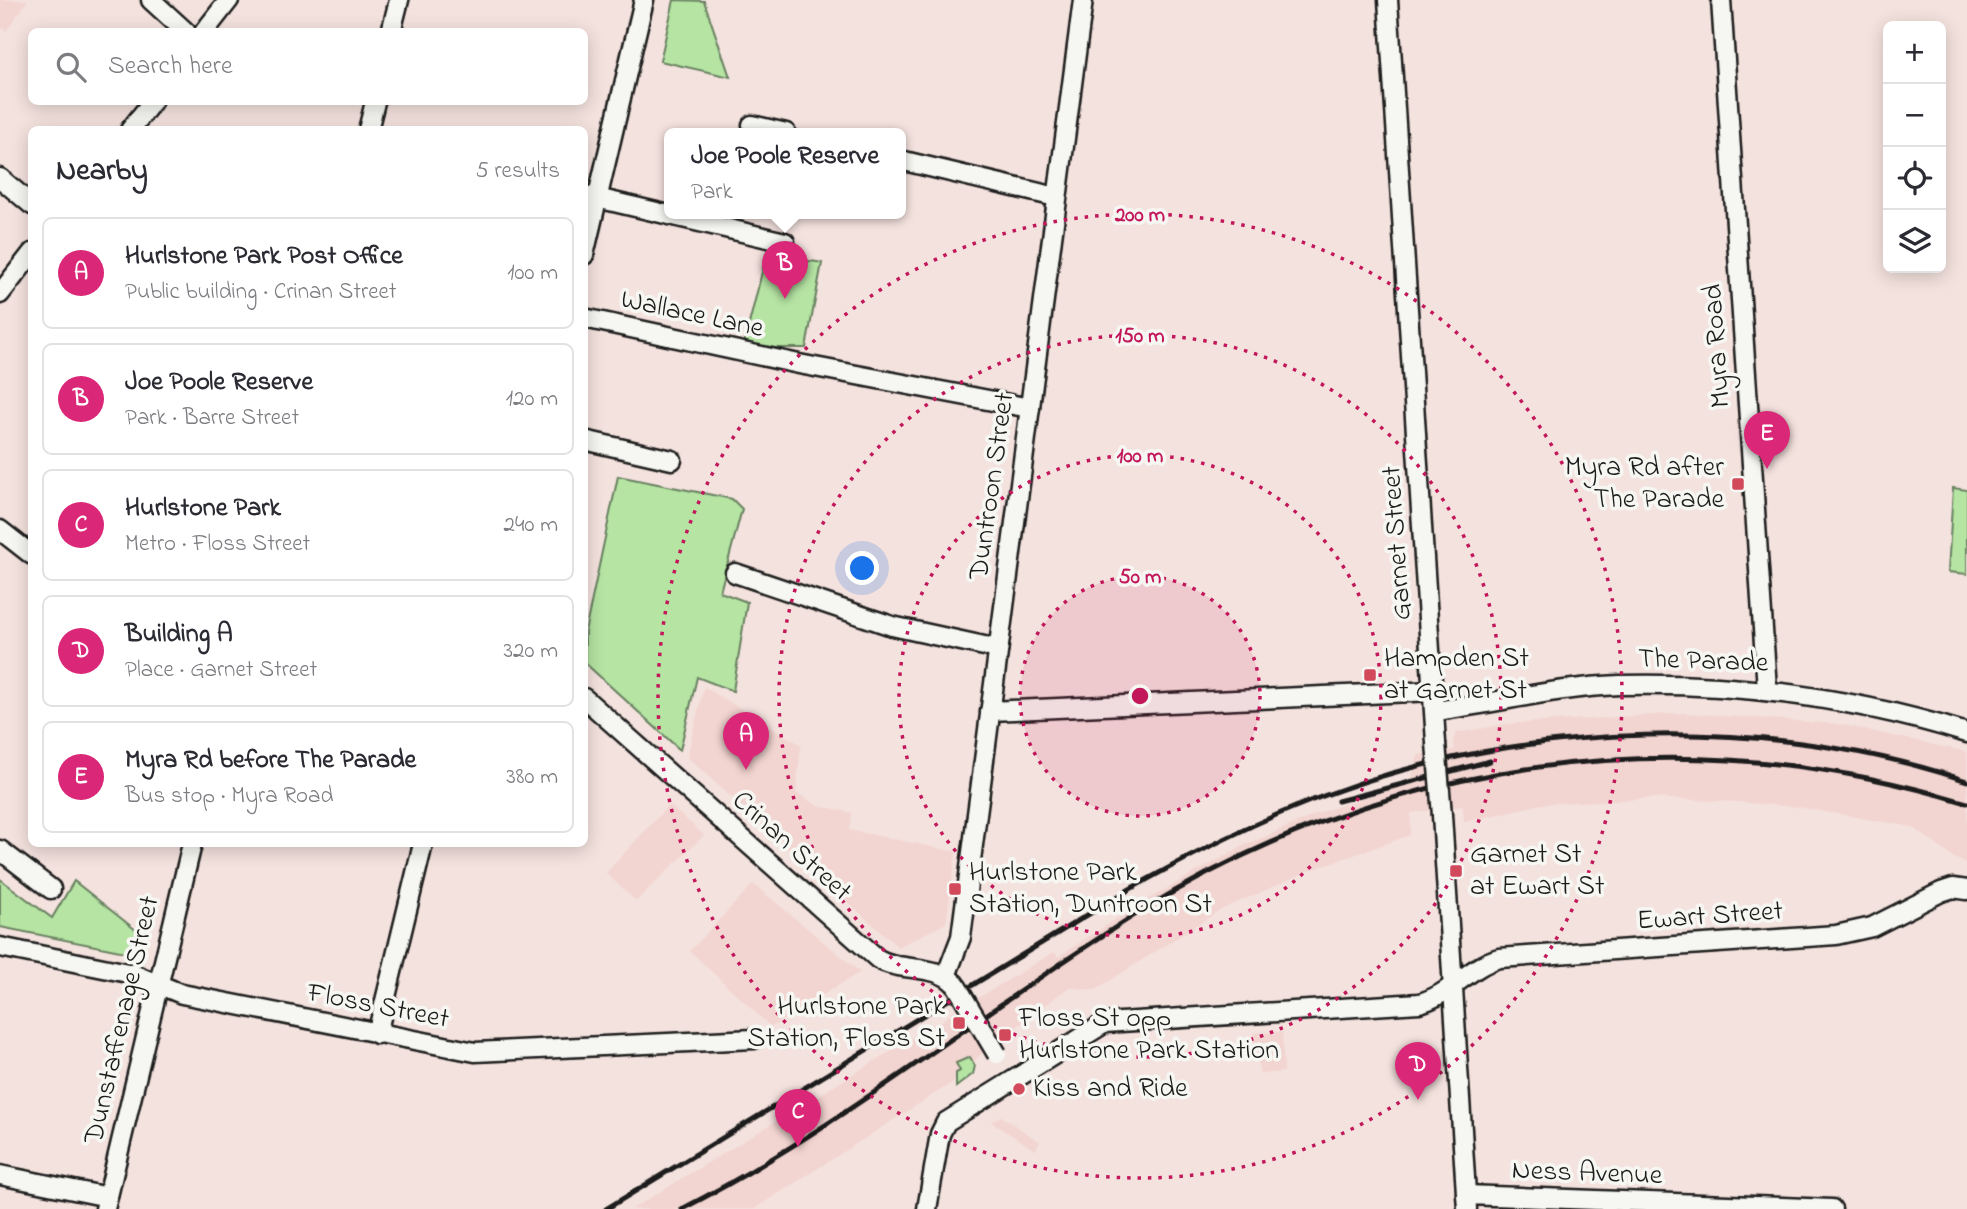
<!DOCTYPE html>
<html lang="en">
<head>
<meta charset="utf-8">
<style>
	body { margin:0; font-family:"Indie Flower",sans-serif; background:#f7f7f7; color:#2b2b33 }
	.controls { position:absolute; right:21px; top:21px; display:grid; overflow:hidden; border-radius:10px; box-shadow:0 4px 18px #0003 }
	.controls button { width:63px; height:63px; display:grid; place-items:center; padding:0; border:0; border-bottom:2px solid #e1e1e2; background:#fff; color:#2b2b33; font:35px sans-serif }
	.you { position:absolute; left:863px; top:569px; width:24px; height:24px; margin:-18px; border:5px solid #fff; border-radius:50%; background:#1a73e8; box-shadow:0 0 0 10px #1a73e833 }
	.badge { display:grid; place-items:center; width:46px; height:46px; border-radius:50%; background:#db2777; color:#fff; font-size:23px; font-weight:700 }
	.pin { position:absolute; translate:-50% -58px; filter:drop-shadow(0 2px 4px #0008) }
	.pin::after { content:''; position:absolute; top:37px; width:24px; height:21px; background:inherit; clip-path:polygon(0 0,100% 0,50% 100%) }
	.popup { position:absolute; left:664px; top:128px; width:242px; height:91px; box-sizing:border-box; display:grid; place-content:center; border-radius:10px; background:#fff; filter:drop-shadow(0 2px 5px #0005); font-size:23px; white-space:nowrap; color:#7c7c81 }
	.popup b { font-size:26px; color:#2b2b33 }
	.popup::after { content:''; position:absolute; left:50%; top:100%; margin-left:-14px; border:14px solid transparent; border-top-color:#fff }
	.list { margin:0; padding:0; list-style:none }
	h2 { display:flex; justify-content:space-between; align-items:center; height:91px; margin:0; padding:0 28px; font-size:30px }
	h2 small { font-size:23px; font-weight:400; color:#7c7c81 }
	.list li { display:grid; grid-template-columns:46px 1fr auto; gap:21px; align-items:center; box-sizing:border-box; height:112px; margin:0 14px 14px; padding:0 14px; border:2px solid #e1e1e2; border-radius:10px }
	.list b { display:block; font-size:26px; white-space:nowrap }
	.list p { margin:0; font-size:23px; white-space:nowrap; color:#7c7c81 }
	.list em { font-size:23px; font-style:normal; color:#7c7c81 }
	.icon { flex:none; width:38px; height:38px; fill:none; stroke:currentColor; stroke-width:2; stroke-linecap:round; stroke-linejoin:round }
	.map { position:relative; flex:none; width:1967px; height:1209px; overflow:hidden }
	.search { position:absolute; background:#fff; box-shadow:0 4px 18px #0003; left:28px; top:28px; width:560px; height:77px; display:flex; align-items:center; gap:18px; box-sizing:border-box; padding:0 24px; border-radius:10px; color:#7c7c81; font-size:26px }
	.panel { position:absolute; background:#fff; box-shadow:0 4px 18px #0003; left:28px; top:126px; width:560px; height:721px; border-radius:10px }
	.map>svg:first-child { display:block }
	.built { fill:#f2d4d0 }
	.green { fill:#b5e4a3; stroke:#688060; stroke-width:2 }
	.lines { fill:none; stroke-linecap:round; stroke-linejoin:round }
	.minor-casing { stroke:#1c1c1c; stroke-width:23 }
	.minor { stroke:#f6f6f2; stroke-width:18 }
	.rail { stroke:#1c1c1c; stroke-width:5 }
	.minor-bridge-casing { stroke:#1c1c1c; stroke-width:23; stroke-linecap:butt }
	.minor-bridge { stroke:#f6f6f2; stroke-width:18 }
	.ring { fill:none; stroke:#c2185b; stroke-width:3.5; stroke-dasharray:3.5 7 }
	.poi-dot { fill:#d1495b; stroke:#f6f6f2; stroke-width:2.5 }
	.labels { text-anchor:middle; dominant-baseline:central; stroke-width:7; stroke-linejoin:round; paint-order:stroke }
	.street-label { font-size:28px; fill:#1c1c1c; stroke:#f6f6f2 }
	.poi-label { font-size:28px; fill:#1c1c1c; stroke:#f6f6f2; text-anchor:start }
	.centre { fill:#c2185b; stroke:#f6f6f2; stroke-width:3.5 }
	.ring-label { font-size:21px; text-anchor:middle; font-weight:bold; fill:#c2185b; stroke:#f6f6f2; stroke-width:7; stroke-linejoin:round; paint-order:stroke }
</style>
</head>
<body>
<div class="map">
<svg width="1967" height="1209" viewBox="0 0 1967 1209">
	<rect width="100%" height="100%" fill="#f4e2de"/>
	<filter id="ink" filterUnits="userSpaceOnUse"><feTurbulence type="fractalNoise" baseFrequency=".0143" numOctaves="2"/><feDisplacementMap in="SourceGraphic" scale="14" xChannelSelector="R" yChannelSelector="G"/><feConvolveMatrix kernelMatrix="1 2 1 2 8 2 1 2 1" color-interpolation-filters="sRGB"/></filter>
	<g filter="url(#ink)">
		<g class="built">
			<polygon points="0,0 28,0 6,31 0,26"/>
			<polygon points="704,687 801,745 796,793 819,806 852,813 849,830 956,852 946,923 898,947 687,757"/>
			<polygon points="1684,713 1838,724 1967,752 1967,863 1954,858 1913,827 1798,807 1739,802 1654,798 1542,804 1464,822 1463,806 1411,813 1410,835 1308,871 1220,910 1095,990 1069,987 983,1052 953,1082 754,1209 632,1209 1054,952 1058,957 1136,906 1243,846 1324,811 1410,783 1418,755 1455,750 1453,740 1457,733 1507,724"/>
			<polygon points="669,805 704,835 636,901 606,873"/>
			<polygon points="753,884 860,972 771,1027 690,951"/>
			<polygon points="1282,1032 1284,1072 1260,1074 1253,1033"/>
			<polygon points="1001,1116 1040,1142 1035,1150 991,1122"/>
		</g>
		<g class="green">
			<polygon points="674,0 704,1 730,77 660,61"/>
			<path d="M767,252C780,261 804,259 822,263L806,348H743Z"/>
			<polygon points="618,476 732,499 742,509 720,592 747,602 733,691 697,677 680,750 585,663 585,632"/>
			<polygon points="1953,488 1967,490 1967,574 1948,572"/>
			<polygon points="0,879 52,918 74,881 146,938 142,950 135,954 0,927"/>
			<polygon points="970,1057 975,1066 973,1074 956,1087 956,1073 960,1071 956,1063"/>
		</g>
		<g class="lines">
			<g class="minor-casing">
				<g id="minor">
					<polyline points="151,0 186,32"/>
					<polyline points="1388,0 1436,743"/>
					<polyline points="1721,0 1767,689"/>
					<polyline points="204,32 229,0"/>
					<polyline points="391,32 399,0"/>
					<polyline points="752,125 786,133"/>
					<polyline points="130,130 152,102"/>
					<polyline points="368,130 375,102"/>
					<polyline points="900,160 1056,197"/>
					<polyline points="0,178 32,205"/>
					<polyline points="584,195 785,242"/>
					<polyline points="584,255 644,0"/>
					<polyline points="0,294 32,253"/>
					<polyline points="584,318 799,364 1030,408"/>
					<polyline points="584,440 672,460"/>
					<polyline points="0,530 32,555"/>
					<polyline points="735,573 892,626 998,649"/>
					<path d="M584,698L878,959C902,973 936,963 955,984"/>
					<polyline points="990,711 1434,691"/>
					<path d="M1435,711C1497,703 1558,687 1620,685C1738,682 1854,698 1967,733"/>
					<polyline points="1442,815 1467,1209"/>
					<polyline points="0,850 51,889"/>
					<polyline points="0,947 133,974 182,994 475,1052 754,1039"/>
					<polyline points="946,976 961,937 1083,0"/>
					<polyline points="377,1034 423,844"/>
					<polyline points="0,1175 108,1197"/>
					<polyline points="1466,1195 1832,1209"/>
					<polyline points="105,1209 192,844"/>
					<path d="M927,1209L940,1134L946,1122L1105,1023L1419,1003C1449,996 1468,967 1499,958L1836,935L1872,927L1941,892L1953,888L1967,890"/>
				</g>
			</g>
			<use href="#minor" class="minor"/>
			<g class="rail">
				<polyline points="1338,801 1490,761"/>
				<path d="M606,1209L1130,889C1193,854 1258,820 1326,795C1522,721 1768,714 1967,781"/>
				<path d="M682,1209C844,1126 984,1009 1138,913C1391,756 1682,717 1967,803"/>
			</g>
			<g class="minor-bridge-casing">
				<g id="minor-bridge">
					<polyline points="1436,743 1442,815"/>
					<polyline points="956,985 997,1054"/>
				</g>
			</g>
			<use href="#minor-bridge" class="minor-bridge"/>
		</g>
	</g>
	<circle cx="1140" cy="696" r="120" fill="#c2185b" fill-opacity=".12"/>
	<g class="ring">
		<circle cx="1140" cy="696" r="120"/>
		<circle cx="1140" cy="696" r="241"/>
		<circle cx="1140" cy="696" r="361"/>
		<circle cx="1140" cy="696" r="482"/>
	</g>
	<g class="poi-dot">
		<rect x="1731" y="477" width="14" height="14" rx="3.5"/>
		<rect x="1363" y="668" width="14" height="14" rx="3.5"/>
		<rect x="1449" y="864" width="14" height="14" rx="3.5"/>
		<rect x="948" y="882" width="14" height="14" rx="3.5"/>
		<rect x="952" y="1016" width="14" height="14" rx="3.5"/>
		<rect x="998" y="1028" width="14" height="14" rx="3.5"/>
		<circle cx="1019" cy="1089" r="7"/>
	</g>
	<g class="labels">
		<g class="street-label">
			<text transform="translate(692 315) rotate(12)">Wallace Lane</text>
			<text transform="translate(1718 346) rotate(-94)">Myra Road</text>
			<text transform="translate(993 486) rotate(-82)">Duntroon Street</text>
			<text transform="translate(1398 543) rotate(-94)">Garnet Street</text>
			<text transform="translate(1703 662) rotate(2)">The Parade</text>
			<text transform="translate(791 847) rotate(42)">Crinan Street</text>
			<text transform="translate(1710 917) rotate(-4)">Ewart Street</text>
			<text transform="translate(378 1007) rotate(11)">Floss Street</text>
			<text transform="translate(123 1020) rotate(-77)">Dunstaffenage Street</text>
			<text transform="translate(1587 1174) rotate(2)">Ness Avenue</text>
		</g>
		<g class="poi-label">
			<text x="1724" y="468" text-anchor="end">Myra Rd after<tspan x="1724" dy="32">The Parade</tspan></text>
			<text x="1384" y="659">Hampden St<tspan x="1384" dy="32">at Garnet St</tspan></text>
			<text x="1470" y="855">Garnet St<tspan x="1470" dy="32">at Ewart St</tspan></text>
			<text x="969" y="873">Hurlstone Park<tspan x="969" dy="32">Station, Duntroon St</tspan></text>
			<text x="945" y="1007" text-anchor="end">Hurlstone Park<tspan x="945" dy="32">Station, Floss St</tspan></text>
			<text x="1019" y="1019">Floss St opp<tspan x="1019" dy="32">Hurlstone Park Station</tspan></text>
			<text x="1033" y="1089">Kiss and Ride</text>
		</g>
	</g>
	<circle cx="1140" cy="696" r="10" class="centre"/>
	<g class="ring-label">
		<text x="1140" y="221">200 m</text>
		<text x="1140" y="342">150 m</text>
		<text x="1140" y="462">100 m</text>
		<text x="1140" y="583">50 m</text>
	</g>
</svg>
<div class="controls">
<button>+</button>
<button>−</button>
<button><svg class="icon" aria-label="locate" viewBox="0 0 24 24"><circle cx="12" cy="12" r="6"/><path d="M12 2v4M12 18v4M2 12h4M18 12h4"/></svg></button>
<button><svg class="icon" aria-label="layers" viewBox="0 0 24 24"><path d="M12 4l9 5-9 5-9-5zM3 14l9 5 9-5"/></svg></button>
</div>
<div class="you"></div>
<div class="pin badge" style="left:746px;top:770px">A</div>
<div class="pin badge" style="left:785px;top:299px">B</div>
<div class="popup"><b>Joe Poole Reserve</b>Park</div>
<div class="pin badge" style="left:798px;top:1147px">C</div>
<div class="pin badge" style="left:1418px;top:1100px">D</div>
<div class="pin badge" style="left:1767px;top:469px">E</div>
<div class="search"><svg class="icon" aria-label="search" viewBox="0 0 24 24"><circle cx="10" cy="10" r="6"/><path d="M15 15l6 6"/></svg>Search here</div>
<section class="panel">
<h2>Nearby<small>5 results</small></h2>
<ul class="list">
<li><span class="badge">A</span><div><b>Hurlstone Park Post Office</b><p>Public building · Crinan Street</p></div><em>100 m</em></li>
<li><span class="badge">B</span><div><b>Joe Poole Reserve</b><p>Park · Barre Street</p></div><em>120 m</em></li>
<li><span class="badge">C</span><div><b>Hurlstone Park</b><p>Metro · Floss Street</p></div><em>240 m</em></li>
<li><span class="badge">D</span><div><b>Building A</b><p>Place · Garnet Street</p></div><em>320 m</em></li>
<li><span class="badge">E</span><div><b>Myra Rd before The Parade</b><p>Bus stop · Myra Road</p></div><em>380 m</em></li>
</ul>
</section>
</div>
</body>
</html>
